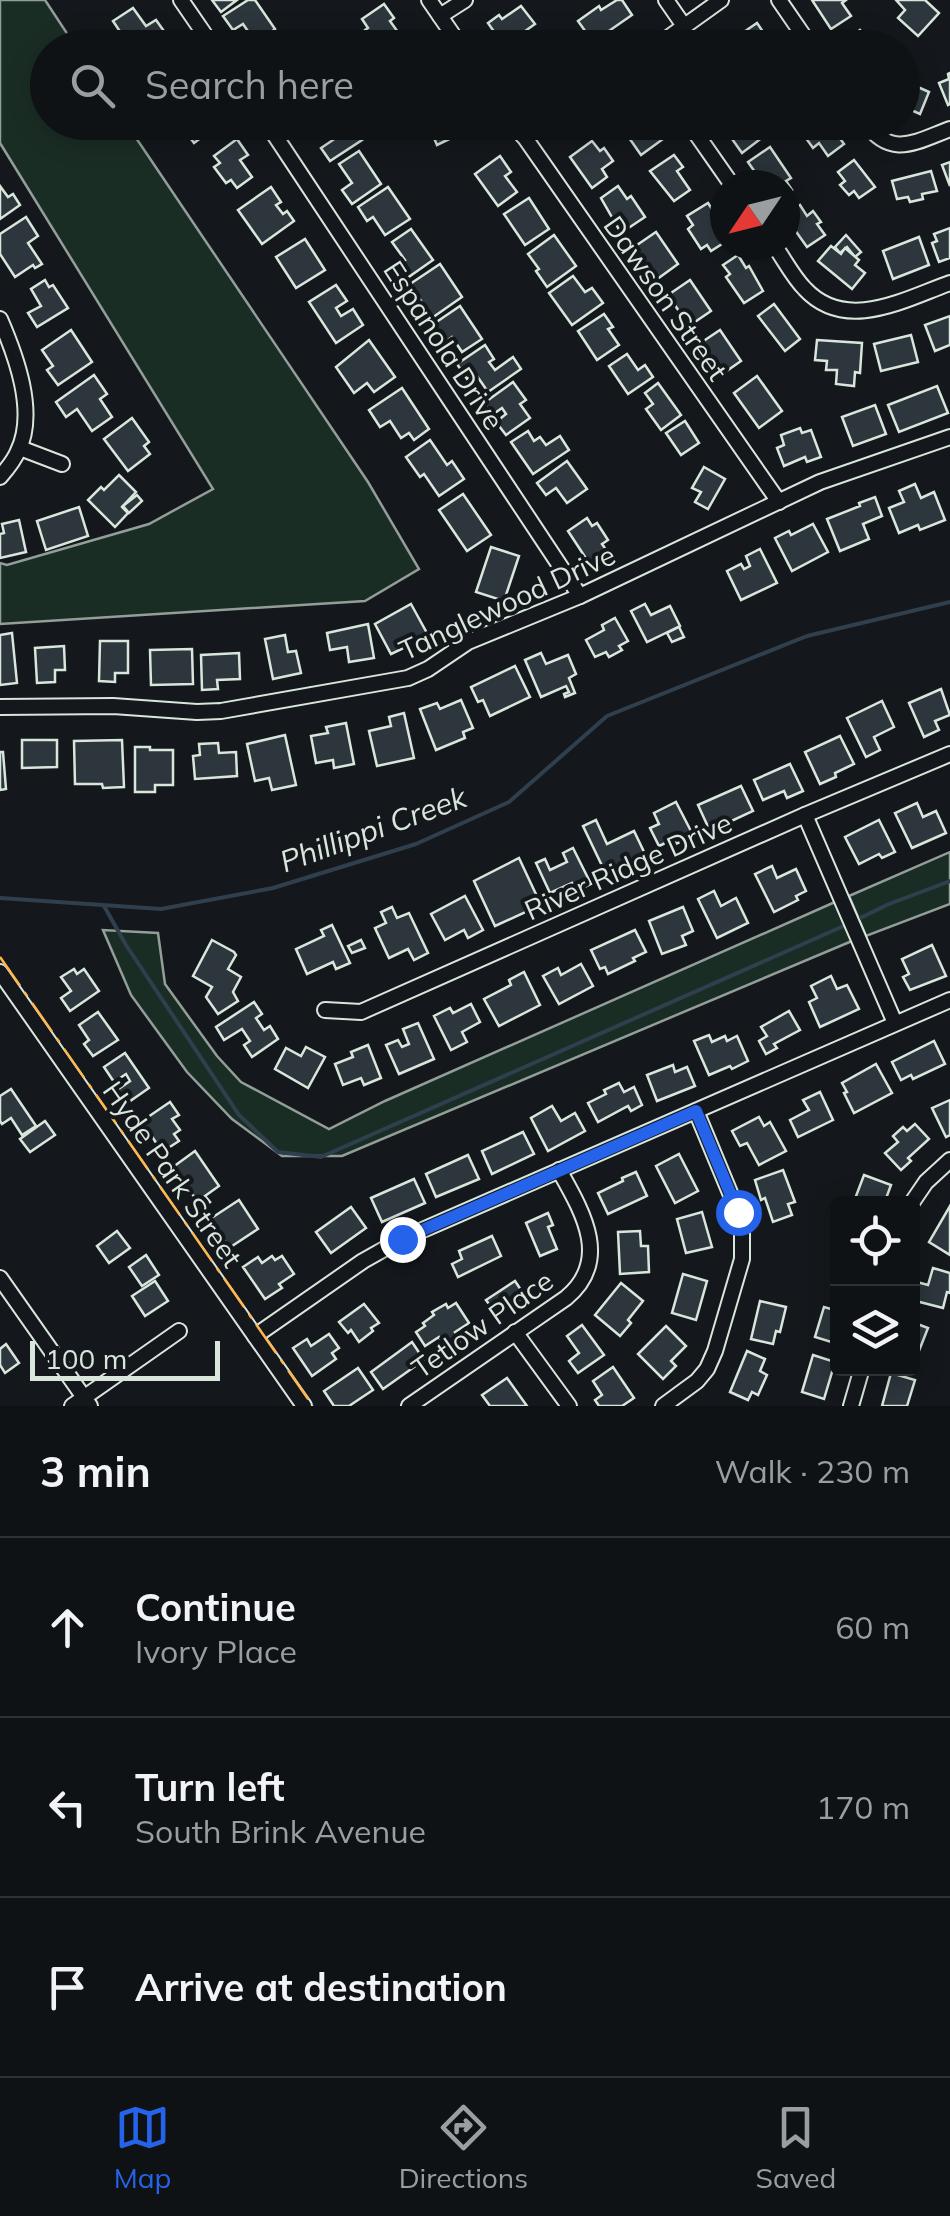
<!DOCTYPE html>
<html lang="en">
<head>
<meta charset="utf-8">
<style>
	body { margin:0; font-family:Mulish,sans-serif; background:#181b1e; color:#f1f3f6 }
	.controls { position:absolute; right:30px; bottom:30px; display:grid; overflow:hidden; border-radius:10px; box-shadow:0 5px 25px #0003 }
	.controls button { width:90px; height:90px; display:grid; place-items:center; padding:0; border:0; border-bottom:2px solid #2f3234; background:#0f1215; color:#f1f3f6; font:50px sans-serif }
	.compass { position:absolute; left:710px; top:170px; width:90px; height:90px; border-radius:50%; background:#0f1215; box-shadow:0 5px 25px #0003; rotate:235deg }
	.scale { position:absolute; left:30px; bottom:25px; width:190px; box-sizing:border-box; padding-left:10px; border:5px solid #d8e6dc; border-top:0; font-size:28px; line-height:35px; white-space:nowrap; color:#d8e6dc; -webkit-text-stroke:8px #14181c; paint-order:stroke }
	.stop { position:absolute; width:30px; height:30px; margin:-22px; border:8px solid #2563eb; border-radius:50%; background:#fff }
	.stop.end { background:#2563eb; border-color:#fff; box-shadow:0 2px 10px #0008 }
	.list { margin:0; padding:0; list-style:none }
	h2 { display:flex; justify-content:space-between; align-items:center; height:130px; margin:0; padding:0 40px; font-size:42px }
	h2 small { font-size:32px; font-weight:400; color:#9b9ea0 }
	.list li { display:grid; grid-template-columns:65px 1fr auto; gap:30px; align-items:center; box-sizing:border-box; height:180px; padding:0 40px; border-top:2px solid #2f3234 }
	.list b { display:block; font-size:38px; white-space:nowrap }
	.list p { margin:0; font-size:32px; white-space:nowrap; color:#9b9ea0 }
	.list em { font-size:32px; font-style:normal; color:#9b9ea0 }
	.icon { flex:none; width:55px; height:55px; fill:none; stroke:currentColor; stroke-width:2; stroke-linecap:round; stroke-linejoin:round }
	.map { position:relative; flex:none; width:950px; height:1406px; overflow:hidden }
	.search { position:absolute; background:#0f1215; box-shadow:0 5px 25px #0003; left:30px; right:30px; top:30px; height:110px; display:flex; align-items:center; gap:25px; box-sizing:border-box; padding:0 35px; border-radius:55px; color:#9b9ea0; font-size:38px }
	.sheet { height:670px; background:#0f1215 }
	nav { display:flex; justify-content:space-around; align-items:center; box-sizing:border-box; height:140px; border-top:2px solid #2f3234; background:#0f1215; font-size:28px; color:#9b9ea0 }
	nav a { display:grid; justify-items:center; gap:5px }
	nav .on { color:#2563eb }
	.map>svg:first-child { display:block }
	.green { fill:#1a2d24; stroke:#939e99; stroke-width:2.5 }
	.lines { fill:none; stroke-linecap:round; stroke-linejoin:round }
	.stream { stroke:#2f3f4d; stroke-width:4 }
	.building { fill:#2c363c; stroke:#d8e6dc; stroke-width:2.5 }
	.minor-casing { stroke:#d8e6dc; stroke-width:18 }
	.minor { stroke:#14181c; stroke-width:14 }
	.power { stroke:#ffb74d; stroke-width:2.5; stroke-dasharray:35 8 5 8; stroke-linecap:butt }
	.route { stroke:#2563eb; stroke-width:12 }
	.labels { text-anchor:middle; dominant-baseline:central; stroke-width:8; stroke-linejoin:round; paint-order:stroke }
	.street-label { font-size:28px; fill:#d8e6dc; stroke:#14181c }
	.water-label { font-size:30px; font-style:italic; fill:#d8e6dc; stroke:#14181c }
</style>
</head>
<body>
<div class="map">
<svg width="950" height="1406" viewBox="0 0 950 1406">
	<rect width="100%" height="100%" fill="#14181c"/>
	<g class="green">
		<polygon points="0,0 45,0 76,47 48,48 48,122 126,123 368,482 419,569 365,601 0,624 0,563 7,565 149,524 213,489 0,143"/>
		<polygon points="950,852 950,904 866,936 849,896"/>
		<polygon points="835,902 852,941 342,1156 282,1156 232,1119 187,1072 131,995 103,930 158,933 165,984 217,1056 241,1082 329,1129 385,1101"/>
	</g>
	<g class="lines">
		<g class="stream">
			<polyline points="0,898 161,909 273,888 416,844 509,802 607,716 807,636 950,602"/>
			<polyline points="104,906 126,945 239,1115 278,1152 321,1157 846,925"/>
			<polyline points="854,921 889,904 950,881"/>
		</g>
	</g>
	<g class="building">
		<polygon points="212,0 237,0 221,12"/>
		<polygon points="248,0 255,0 275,29 256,43 243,24 233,30 223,16"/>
		<polygon points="617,0 622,0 632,15 593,42 578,21 599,6 601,10"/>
		<polygon points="812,0 846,0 842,3 851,16 831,29"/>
		<polygon points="896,0 925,0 939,13 918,36 898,18 905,10"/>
		<polygon points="384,4 394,18 390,21 405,42 400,46 394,38 377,48 365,30 368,28 362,19"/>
		<polygon points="521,6 535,24 504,46 488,23 499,15 502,19"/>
		<polygon points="133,8 146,26 156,20 166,34 145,48 131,48 113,21"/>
		<polygon points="757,23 774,48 742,48 735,38"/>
		<polygon points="860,30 873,48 849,48 844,41"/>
		<polygon points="950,73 950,104 948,105 939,83 949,79 948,74"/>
		<polygon points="902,76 912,81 911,84 929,92 920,114 902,106"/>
		<polygon points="190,122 222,122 194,143 183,128"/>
		<polygon points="351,122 362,140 330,161 321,148 333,140 322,123"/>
		<polygon points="438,122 465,122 468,130 437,145 431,131 440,127"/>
		<polygon points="618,122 651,122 663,139 641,155"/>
		<polygon points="720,122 753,122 763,137 742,153"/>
		<polygon points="804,122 828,122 844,144 828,156 819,143 813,148 798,127"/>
		<polygon points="237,139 248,155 240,160 252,177 237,188 231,180 226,183 214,167 220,163 214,156"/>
		<polygon points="592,141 600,151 604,148 613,161 602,169 607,177 592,188 570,157"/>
		<polygon points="770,147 791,178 786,181 792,190 785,195 785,185 764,185 748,162"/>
		<polygon points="359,151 381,184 352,204 342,190 352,183 339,164"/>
		<polygon points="674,155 683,167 677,171 690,190 674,201 650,171"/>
		<polygon points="500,156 511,172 505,176 517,192 498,206 475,174"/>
		<polygon points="854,160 875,187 859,198 854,191 849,195 840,185 845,181 838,172"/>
		<polygon points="950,162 950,186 942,165"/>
		<polygon points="931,171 937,191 922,194 923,199 910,202 908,197 897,199 892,181"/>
		<polygon points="0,186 8,197 13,194 20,205 0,219"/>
		<polygon points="618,186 627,199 631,196 645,217 621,233 601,198"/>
		<polygon points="271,187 281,202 276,205 283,214 287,211 294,221 262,244 238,210"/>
		<polygon points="388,187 410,219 385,235 373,217 367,221 358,207"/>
		<polygon points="529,198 549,229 525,245 504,214"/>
		<polygon points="708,203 725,229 725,242 711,251 707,245 701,249 688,229 693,225 687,216"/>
		<polygon points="800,205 807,216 813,211 821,222 817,224 825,235 807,247 785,216"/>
		<polygon points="26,217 38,236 28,243 42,264 35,268 33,265 15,277 0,254 0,234"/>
		<polygon points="950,228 950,258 939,262 932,243 937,241 934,234"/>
		<polygon points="411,229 433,260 403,281 393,267 405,260 392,242"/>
		<polygon points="656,232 678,264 656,280 634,247"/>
		<polygon points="554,235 576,266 547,287 536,271 539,269 528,254"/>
		<polygon points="846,235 861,252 855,257 847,247 840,253 835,247"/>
		<polygon points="919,237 929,265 893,279 883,251"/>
		<polygon points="305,239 325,270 296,288 276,257"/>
		<polygon points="831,246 841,254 845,248 859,260 855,265 865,273 852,289 818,261"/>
		<polygon points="738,255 746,268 749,266 763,291 744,303 726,277 730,274 723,265"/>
		<polygon points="440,264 462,297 429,320 420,306 423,304 410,284"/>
		<polygon points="573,276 585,292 592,288 603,303 572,325 549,293"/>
		<polygon points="45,280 49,287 53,285 68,308 37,327 28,313 41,306 31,289"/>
		<polygon points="690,280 711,311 689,326 668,295"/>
		<polygon points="336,285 347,301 336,308 341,316 353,309 363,325 336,343 309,302"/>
		<polygon points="774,304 800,339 785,351 758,316"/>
		<polygon points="460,306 482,339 462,352 452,337 444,343 432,325"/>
		<polygon points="604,314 613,327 608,329 619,345 597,360 578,331"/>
		<polygon points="950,316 950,345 935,351 925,325"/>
		<polygon points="71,330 92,362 58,385 47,370 53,366 42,350"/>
		<polygon points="720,330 741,361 721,375 699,344"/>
		<polygon points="911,335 918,362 881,371 874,344"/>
		<polygon points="369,340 395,377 374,392 367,383 354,393 336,367"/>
		<polygon points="817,340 862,343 860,373 855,372 854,386 836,384 837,370 826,370 827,361 815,360"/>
		<polygon points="485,345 494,359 489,362 495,370 513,357 521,369 488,392 475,373 467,379 457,364"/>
		<polygon points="627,354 638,370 645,365 653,377 628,394 609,366"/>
		<polygon points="94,375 107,394 100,399 112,417 92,431 77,409 66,417 56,402"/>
		<polygon points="757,376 782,411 759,428 734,393"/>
		<polygon points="513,382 526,400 520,404 530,418 506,435 496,422 506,414 502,408 492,415 484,403"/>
		<polygon points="658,383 681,415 661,430 646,409 653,404 645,393"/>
		<polygon points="937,386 948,413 899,432 888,405"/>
		<polygon points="402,388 429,429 414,440 409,433 401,438 390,421 380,427 369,410"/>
		<polygon points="875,405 886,434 853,446 842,417"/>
		<polygon points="132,418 149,442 144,446 150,454 128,471 104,439"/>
		<polygon points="685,421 699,443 681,455 666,433"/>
		<polygon points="800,428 802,433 811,430 821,457 807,462 805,457 784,466 777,448 784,445 781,435"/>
		<polygon points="528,431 534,441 540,437 546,445 560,436 569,450 533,474 511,442"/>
		<polygon points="430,440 447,465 452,461 464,479 439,496 424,474 420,477 406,457"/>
		<polygon points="567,461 587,489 567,503 556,488 546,495 537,483"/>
		<polygon points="704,467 725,479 708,509 695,502 701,492 692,488"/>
		<polygon points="119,475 136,492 122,507 128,513 115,527 88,500 101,487 104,490"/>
		<polygon points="915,484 921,498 934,492 945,520 920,530 918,525 899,533 889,508 904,502 899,491"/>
		<polygon points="463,494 491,535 467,551 439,510"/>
		<polygon points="137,495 142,501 129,513 123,506"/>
		<polygon points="875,497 882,516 863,524 869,539 840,551 827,519 860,506 859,503"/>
		<polygon points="79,507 88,536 46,550 37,521"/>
		<polygon points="587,518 592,526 597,523 608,540 602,544 607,551 589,563 568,531"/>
		<polygon points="19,520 26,552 0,558 0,534 4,533 2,524"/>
		<polygon points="813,524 828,552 792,571 775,538 789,531 791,535"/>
		<polygon points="491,547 519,556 504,601 476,592"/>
		<polygon points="760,549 777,583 741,600 727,571 741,564 744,569 750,566 746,556"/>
		<polygon points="411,604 428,635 414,642 412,639 402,644 404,648 391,654 375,624"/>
		<polygon points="645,604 651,615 670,606 680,626 647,642 631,611"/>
		<polygon points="615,618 628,641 619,646 622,650 609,657 606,652 595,657 586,640 604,630 602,625"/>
		<polygon points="368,624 374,658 349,662 347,647 330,650 327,633"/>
		<polygon points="679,627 684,637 672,642 667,633"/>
		<polygon points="12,633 17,683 0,685 0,635"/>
		<polygon points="285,635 288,652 296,651 301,673 273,679 265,639"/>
		<polygon points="100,641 128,641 128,673 115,673 115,682 99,681"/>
		<polygon points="64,646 65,670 55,670 55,682 37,683 35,648"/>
		<polygon points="192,649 193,684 151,685 150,650"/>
		<polygon points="239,653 240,679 217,680 218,689 202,690 201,655"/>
		<polygon points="541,653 546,664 568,655 576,674 569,678 575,693 565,697 564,694 569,692 566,686 541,697 525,660"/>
		<polygon points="515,666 530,697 490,716 483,700 478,702 471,687"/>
		<polygon points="941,689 950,715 935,721 939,730 924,737 909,703"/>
		<polygon points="461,700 473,728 463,732 465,738 436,750 420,709 437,703 440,709"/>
		<polygon points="882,701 894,727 874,737 880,750 866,757 847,718"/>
		<polygon points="404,713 414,758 377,766 369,731 391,726 389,717"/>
		<polygon points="346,723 354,764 334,768 333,760 316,763 311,736 328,733 326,727"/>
		<polygon points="285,735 296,785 272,790 269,778 255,781 247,744"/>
		<polygon points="840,736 854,764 835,773 836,777 820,784 805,752"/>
		<polygon points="22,740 57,740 57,767 22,768"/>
		<polygon points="122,740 124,787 103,788 102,784 75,784 74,741"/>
		<polygon points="218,743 219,753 236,752 237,776 195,779 193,756 200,755 199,744"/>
		<polygon points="135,747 150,747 150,750 173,750 173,785 155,785 155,792 135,792"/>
		<polygon points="0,752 3,752 6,789 0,790"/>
		<polygon points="790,764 803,791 787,798 784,791 763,800 754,780"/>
		<polygon points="741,786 753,811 710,831 698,805"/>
		<polygon points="676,802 693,835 676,844 674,839 659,846 650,828 659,824 654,813"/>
		<polygon points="917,803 923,817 936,811 946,833 912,848 895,813"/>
		<polygon points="596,820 607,844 634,831 645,854 606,874 583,826"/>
		<polygon points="879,820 895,852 882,858 879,854 859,864 845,837"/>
		<polygon points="573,848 591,884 576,891 572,883 550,893 536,863 545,859 550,870 567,862 563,853"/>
		<polygon points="519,858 541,905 495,926 474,881"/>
		<polygon points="772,866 777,878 796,869 806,891 796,896 798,900 774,912 755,874"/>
		<polygon points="714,891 721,906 736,898 748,923 717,938 698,899"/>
		<polygon points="465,896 483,930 468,938 464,930 445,940 431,914"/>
		<polygon points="392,907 397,918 409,913 428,953 414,960 408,949 389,958 375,928 386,923 381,912"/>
		<polygon points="683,907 693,931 682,936 686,945 662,954 649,921"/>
		<polygon points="332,925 350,963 336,969 333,962 307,974 296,949 324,936 321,930"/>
		<polygon points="635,930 646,952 633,958 635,961 608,974 605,967 600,969 591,950"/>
		<polygon points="212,940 234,952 236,955 228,969 241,977 233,992 238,1001 218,1014 206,997 212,987 193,976"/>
		<polygon points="361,940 365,948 352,953 348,946"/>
		<polygon points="932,945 946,976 910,990 903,977 909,974 902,959"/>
		<polygon points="581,964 593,986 559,1004 543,976 558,968 561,975"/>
		<polygon points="74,969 77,974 84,969 99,991 70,1011 61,998 71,991 61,977"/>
		<polygon points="524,972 540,1005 499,1026 484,999 511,985 509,980"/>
		<polygon points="831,976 837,989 847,985 859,1009 820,1027 809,1002 817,998 811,986"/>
		<polygon points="254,1002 262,1014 256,1018 264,1030 270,1026 278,1039 252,1057 244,1045 250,1041 242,1029 224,1040 216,1027"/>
		<polygon points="471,1004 480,1022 462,1032 467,1042 451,1050 434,1016 450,1008 453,1013"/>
		<polygon points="789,1011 800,1030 774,1044 777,1048 766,1054 759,1041 767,1036 761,1027"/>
		<polygon points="98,1012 118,1040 93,1056 84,1044 89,1040 79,1025"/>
		<polygon points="418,1023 434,1059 399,1074 386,1045 398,1040 402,1047 409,1044 403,1029"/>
		<polygon points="709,1035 712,1042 725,1036 727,1041 737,1036 748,1061 732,1069 730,1066 709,1075 694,1041"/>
		<polygon points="934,1041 945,1064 913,1079 911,1075 901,1080 892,1062"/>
		<polygon points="368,1045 381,1078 364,1085 361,1078 343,1085 335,1064 353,1057 351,1052"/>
		<polygon points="306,1047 325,1057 308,1088 275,1069 286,1048 301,1056"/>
		<polygon points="125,1053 149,1088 126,1104 117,1090 130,1081 126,1074 114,1082 104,1067"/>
		<polygon points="876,1064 892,1093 854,1113 844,1093 847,1092 842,1083"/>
		<polygon points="673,1065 675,1072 687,1067 695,1086 657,1101 647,1075"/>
		<polygon points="619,1083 624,1092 634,1087 642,1105 631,1111 628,1106 598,1122 588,1103 606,1094 604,1090"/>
		<polygon points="11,1089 36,1126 22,1135 11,1118 2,1124 0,1121 0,1096"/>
		<polygon points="820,1092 833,1120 798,1137 790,1120 809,1110 803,1100"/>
		<polygon points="950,1100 950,1135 946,1137 932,1108"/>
		<polygon points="170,1102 179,1115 172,1119 180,1130 174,1134 179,1141 162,1152 142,1121"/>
		<polygon points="552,1106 561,1121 575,1113 585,1131 548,1151 531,1118"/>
		<polygon points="759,1117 764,1126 770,1122 786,1151 759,1165 747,1143 740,1146 732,1131"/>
		<polygon points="45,1121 55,1135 30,1152 20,1139"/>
		<polygon points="915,1124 929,1139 908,1158 911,1161 901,1170 885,1153 898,1142 893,1136 903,1127 907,1131"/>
		<polygon points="523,1132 534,1154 492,1174 482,1151"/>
		<polygon points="195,1151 219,1186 205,1196 210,1202 202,1208 173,1167"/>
		<polygon points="679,1154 698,1191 675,1203 656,1166"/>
		<polygon points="468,1155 479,1179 436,1197 426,1174"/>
		<polygon points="783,1170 795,1202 788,1204 792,1215 773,1222 765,1198 761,1200 755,1180"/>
		<polygon points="636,1172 647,1196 608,1214 598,1193 623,1181 622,1178"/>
		<polygon points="864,1175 891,1185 884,1204 853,1204"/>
		<polygon points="414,1179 425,1203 382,1222 371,1198"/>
		<polygon points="239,1200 258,1229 229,1248 210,1219"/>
		<polygon points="950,1206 950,1255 929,1242"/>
		<polygon points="351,1207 366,1228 331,1253 316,1232"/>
		<polygon points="702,1212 712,1247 686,1253 677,1219"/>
		<polygon points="548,1213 553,1225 548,1227 557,1249 540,1256 526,1223"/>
		<polygon points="117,1231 130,1248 109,1263 97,1246"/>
		<polygon points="640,1231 641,1246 648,1246 649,1272 620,1274 618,1232"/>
		<polygon points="492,1236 501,1256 458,1277 452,1264 462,1259 459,1251"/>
		<polygon points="146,1255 159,1275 142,1286 129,1267"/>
		<polygon points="272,1256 275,1260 282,1256 294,1274 279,1284 282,1288 265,1299 243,1267 258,1257 262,1263"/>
		<polygon points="933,1268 950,1273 950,1293 947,1292 943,1308 912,1300 917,1282 928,1285"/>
		<polygon points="683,1274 707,1281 696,1320 672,1313"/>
		<polygon points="155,1281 168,1301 145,1316 132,1296"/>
		<polygon points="515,1281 525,1296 497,1315 486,1300"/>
		<polygon points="621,1283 643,1301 628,1320 631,1323 620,1336 595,1315"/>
		<polygon points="835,1298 838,1299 838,1344 815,1337 824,1307 831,1309"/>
		<polygon points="760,1301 786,1307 780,1332 776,1331 773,1344 751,1339"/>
		<polygon points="456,1303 469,1323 455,1332 461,1341 447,1350 439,1337 425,1346 416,1332 425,1326 423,1323 434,1315 432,1312 446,1304 448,1308"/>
		<polygon points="364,1304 379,1323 371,1328 373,1331 359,1342 351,1330 348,1333 339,1322"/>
		<polygon points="912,1322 928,1328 913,1366 912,1366"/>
		<polygon points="582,1325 604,1355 578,1373 569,1361 579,1353 567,1336"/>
		<polygon points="666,1326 686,1346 671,1361 676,1366 663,1379 638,1354"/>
		<polygon points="329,1334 339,1348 332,1353 336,1359 312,1376 293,1348 307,1339 311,1346"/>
		<polygon points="412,1342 424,1360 383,1389 371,1372"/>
		<polygon points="6,1344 19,1363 5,1373 0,1365 0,1349"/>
		<polygon points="747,1351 765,1359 760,1371 767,1375 758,1395 752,1392 748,1400 730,1392"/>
		<polygon points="813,1355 835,1362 824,1399 802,1392"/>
		<polygon points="613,1367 634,1398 622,1406 599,1406 595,1400 602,1395 593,1381"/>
		<polygon points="358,1368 373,1390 349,1406 334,1406 324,1391"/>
		<polygon points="891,1373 915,1380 907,1406 882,1406"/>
		<polygon points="507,1378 527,1406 490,1406 482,1395"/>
	</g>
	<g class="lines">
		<g class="minor-casing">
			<g id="minor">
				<polyline points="181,0 214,48"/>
				<polyline points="429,0 462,48"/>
				<polyline points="666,0 684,26"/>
				<polyline points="779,0 812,48"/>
				<polyline points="440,16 465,0"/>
				<polyline points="654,48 721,0"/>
				<polyline points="266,122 580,596"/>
				<polyline points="514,122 779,502"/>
				<polyline points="688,122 732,185"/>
				<path d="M865,122C891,159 915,142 950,129"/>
				<polyline points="523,136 545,122"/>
				<path d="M774,245C784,259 793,277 805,289C846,333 905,299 950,283"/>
				<path d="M0,319C16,356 37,412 18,451C14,461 7,469 0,477"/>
				<polyline points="20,448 62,464"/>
				<polyline points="0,707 113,706 197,712 221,711 408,678 428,669 468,642 580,596 820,482 950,437"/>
				<polyline points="805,815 895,1023"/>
				<polyline points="0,972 304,1406"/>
				<polyline points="325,1010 361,1012 805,815 950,754"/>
				<polyline points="911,1204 926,1182 950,1160"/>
				<polyline points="0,1278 90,1406"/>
				<polyline points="515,1332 569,1406"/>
				<polyline points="255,1336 363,1261 402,1239 950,1000"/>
				<polyline points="72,1406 179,1331"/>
				<path d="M409,1406L566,1298C612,1260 582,1211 559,1170"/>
				<polyline points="663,1406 697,1381 707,1369 715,1351 742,1259 742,1228 738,1212 696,1111"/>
				<polyline points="851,1406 862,1368"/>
			</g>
		</g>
		<use href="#minor" class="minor"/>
		<polyline class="power" points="0,957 313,1406"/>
	</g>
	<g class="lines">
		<polyline class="route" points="402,1239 696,1111 738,1212"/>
	</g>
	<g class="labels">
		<g class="street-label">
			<text transform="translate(666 298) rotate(55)">Dawson Street</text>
			<text transform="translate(444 345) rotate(57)">Espanola Drive</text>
			<text transform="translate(507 602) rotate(-25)">Tanglewood Drive</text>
			<text transform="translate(628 866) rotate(-24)">River Ridge Drive</text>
			<text transform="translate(173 1174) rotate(55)">Hyde Park Street</text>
			<text transform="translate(482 1324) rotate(-35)">Tetlow Place</text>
		</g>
		<g class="water-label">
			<text transform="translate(373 829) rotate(-20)">Phillippi Creek</text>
		</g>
	</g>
</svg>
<div class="controls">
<button><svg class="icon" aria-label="locate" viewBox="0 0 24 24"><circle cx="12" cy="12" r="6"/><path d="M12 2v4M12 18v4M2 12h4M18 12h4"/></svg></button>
<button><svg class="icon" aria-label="layers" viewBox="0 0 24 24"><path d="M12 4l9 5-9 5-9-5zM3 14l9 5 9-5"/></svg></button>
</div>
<svg class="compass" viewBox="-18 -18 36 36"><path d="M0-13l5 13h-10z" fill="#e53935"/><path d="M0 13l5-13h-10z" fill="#9b9ea0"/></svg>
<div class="scale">100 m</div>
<div class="stop" style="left:738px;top:1212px"></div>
<div class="stop end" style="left:402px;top:1239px"></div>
<div class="search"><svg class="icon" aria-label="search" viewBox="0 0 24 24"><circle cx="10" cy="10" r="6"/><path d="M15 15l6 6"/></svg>Search here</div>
</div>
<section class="sheet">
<h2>3 min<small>Walk · 230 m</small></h2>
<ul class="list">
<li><svg class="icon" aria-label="ahead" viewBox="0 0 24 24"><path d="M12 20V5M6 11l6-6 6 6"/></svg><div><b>Continue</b><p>Ivory Place</p></div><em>60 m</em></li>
<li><svg class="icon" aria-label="left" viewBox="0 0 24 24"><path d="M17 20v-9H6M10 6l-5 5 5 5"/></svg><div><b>Turn left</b><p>South Brink Avenue</p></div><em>170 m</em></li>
<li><svg class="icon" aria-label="arrive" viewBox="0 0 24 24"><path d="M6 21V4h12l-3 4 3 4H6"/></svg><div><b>Arrive at destination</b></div></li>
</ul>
</section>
<nav>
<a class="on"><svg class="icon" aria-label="map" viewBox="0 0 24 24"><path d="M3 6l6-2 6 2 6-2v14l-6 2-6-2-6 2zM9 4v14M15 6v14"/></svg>Map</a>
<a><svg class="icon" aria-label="directions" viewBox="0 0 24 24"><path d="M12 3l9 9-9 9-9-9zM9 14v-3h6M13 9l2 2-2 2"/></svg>Directions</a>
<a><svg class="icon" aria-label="saved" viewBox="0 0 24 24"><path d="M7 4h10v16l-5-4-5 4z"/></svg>Saved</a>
</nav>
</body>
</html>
